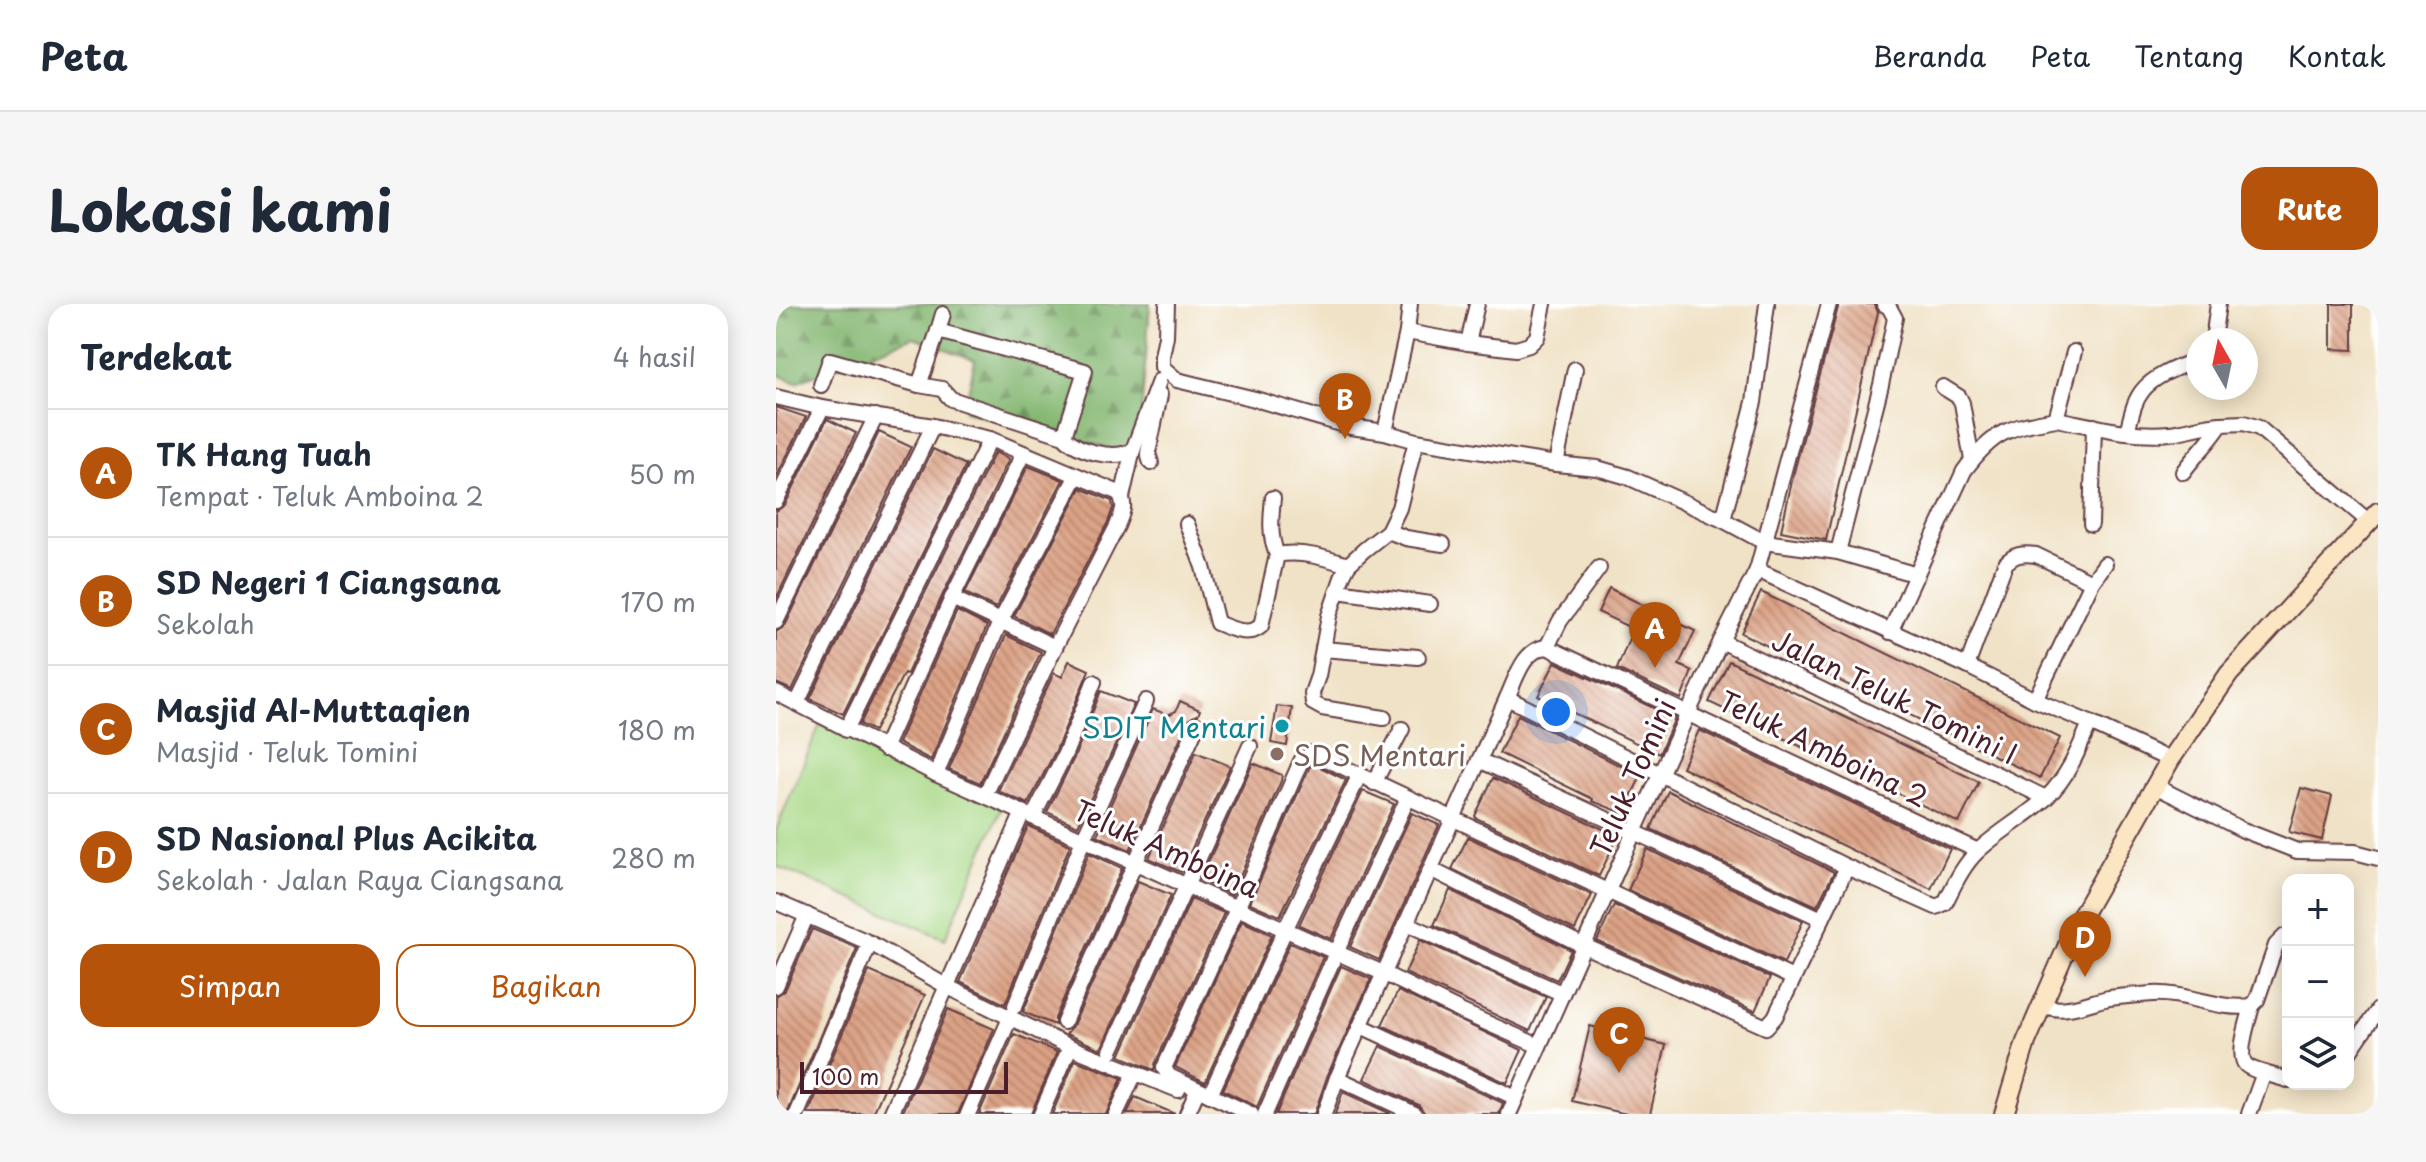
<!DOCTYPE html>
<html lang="id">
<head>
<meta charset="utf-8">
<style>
	body { margin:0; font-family:"Playpen Sans",sans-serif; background:#f6f6f7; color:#1f2937 }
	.controls { position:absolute; right:24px; bottom:24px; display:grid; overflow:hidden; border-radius:16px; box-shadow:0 4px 20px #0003 }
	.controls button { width:72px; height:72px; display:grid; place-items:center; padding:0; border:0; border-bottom:2px solid #e0e1e3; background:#fff; color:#1f2937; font:40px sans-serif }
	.compass { position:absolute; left:1410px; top:24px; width:72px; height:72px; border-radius:50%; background:#fff; box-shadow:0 4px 20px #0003; rotate:351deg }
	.scale { position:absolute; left:24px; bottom:20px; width:208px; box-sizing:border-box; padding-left:8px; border:4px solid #4a1f2b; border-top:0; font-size:22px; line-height:28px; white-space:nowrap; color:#4a1f2b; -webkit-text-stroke:6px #fff; paint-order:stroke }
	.you { position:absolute; left:780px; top:408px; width:28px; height:28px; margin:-20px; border:6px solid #fff; border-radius:50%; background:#1a73e8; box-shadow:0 0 0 12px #1a73e833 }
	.badge { display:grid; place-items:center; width:52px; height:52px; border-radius:50%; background:#b45309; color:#fff; font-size:26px; font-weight:700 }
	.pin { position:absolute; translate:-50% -66px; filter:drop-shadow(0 2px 4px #0008) }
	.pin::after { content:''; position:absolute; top:42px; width:28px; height:24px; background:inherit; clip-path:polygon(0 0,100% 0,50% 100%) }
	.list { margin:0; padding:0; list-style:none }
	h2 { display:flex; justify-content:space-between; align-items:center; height:104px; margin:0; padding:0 32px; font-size:34px }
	h2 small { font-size:26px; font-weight:400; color:#747a83 }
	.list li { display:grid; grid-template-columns:52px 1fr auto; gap:24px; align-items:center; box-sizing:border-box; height:128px; padding:0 32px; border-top:2px solid #e0e1e3 }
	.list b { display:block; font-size:30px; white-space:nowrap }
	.list p { margin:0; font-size:26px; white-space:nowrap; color:#747a83 }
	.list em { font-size:26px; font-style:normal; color:#747a83 }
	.actions { display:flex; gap:16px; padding:24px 32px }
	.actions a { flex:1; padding:18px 0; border:2px solid #b45309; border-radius:24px; text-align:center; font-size:28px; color:#b45309 }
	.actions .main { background:#b45309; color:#fff }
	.icon { flex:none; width:44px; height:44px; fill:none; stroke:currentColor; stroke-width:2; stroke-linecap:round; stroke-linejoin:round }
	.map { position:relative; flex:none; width:1602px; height:810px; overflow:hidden; border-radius:24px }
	header { display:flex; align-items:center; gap:48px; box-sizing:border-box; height:112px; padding:0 40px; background:#fff; border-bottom:2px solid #e0e1e3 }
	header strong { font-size:38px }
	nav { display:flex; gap:44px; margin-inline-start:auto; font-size:28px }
	.intro { display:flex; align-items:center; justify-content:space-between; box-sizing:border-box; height:192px; padding:0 48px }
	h1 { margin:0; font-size:56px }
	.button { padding:20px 36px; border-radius:24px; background:#b45309; color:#fff; font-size:28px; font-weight:700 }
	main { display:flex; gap:48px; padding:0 48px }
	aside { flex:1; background:#fff; border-radius:24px; box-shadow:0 4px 20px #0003 }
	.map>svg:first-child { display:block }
	.forest { fill:url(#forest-firs); stroke:#686c4f; stroke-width:2 }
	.pitch { fill:#a8d886; stroke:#797c58; stroke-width:2 }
	.building { fill:url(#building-back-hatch) }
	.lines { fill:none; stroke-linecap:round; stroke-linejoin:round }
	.street-casing { stroke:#633c42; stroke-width:18 }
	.secondary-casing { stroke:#633c42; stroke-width:22 }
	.street { stroke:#fff; stroke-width:14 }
	.secondary { stroke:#fbe6c4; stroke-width:18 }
	.culture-dot { fill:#0f9aa8; stroke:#fff; stroke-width:3 }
	.education-dot { fill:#8d6e63; stroke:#fff; stroke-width:3 }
	.labels { text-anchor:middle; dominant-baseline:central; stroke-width:6; stroke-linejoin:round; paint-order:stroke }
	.street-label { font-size:28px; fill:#4a1f2b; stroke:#fff }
	.culture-label { font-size:28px; fill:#0d838f; stroke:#fff; text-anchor:end }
	.education-label { font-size:28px; fill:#785e54; stroke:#fff; text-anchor:start }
</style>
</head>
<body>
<header>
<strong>Peta</strong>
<nav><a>Beranda</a><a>Peta</a><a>Tentang</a><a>Kontak</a></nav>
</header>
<div class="intro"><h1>Lokasi kami</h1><a class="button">Rute</a></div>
<main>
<aside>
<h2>Terdekat<small>4 hasil</small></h2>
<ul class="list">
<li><span class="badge">A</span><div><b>TK Hang Tuah</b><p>Tempat · Teluk Amboina 2</p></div><em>50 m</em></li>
<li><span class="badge">B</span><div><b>SD Negeri 1 Ciangsana</b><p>Sekolah</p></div><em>170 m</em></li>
<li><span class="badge">C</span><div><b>Masjid Al-Muttaqien</b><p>Masjid · Teluk Tomini</p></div><em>180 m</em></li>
<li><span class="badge">D</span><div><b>SD Nasional Plus Acikita</b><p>Sekolah · Jalan Raya Ciangsana</p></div><em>280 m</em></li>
</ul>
<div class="actions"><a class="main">Simpan</a><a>Bagikan</a></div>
</aside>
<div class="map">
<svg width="1602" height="810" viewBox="0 0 1602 810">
	<defs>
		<pattern id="forest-firs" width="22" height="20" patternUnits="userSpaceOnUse" patternTransform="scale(2)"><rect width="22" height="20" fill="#86b873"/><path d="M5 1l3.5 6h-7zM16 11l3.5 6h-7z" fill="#70955f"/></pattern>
		<pattern id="building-back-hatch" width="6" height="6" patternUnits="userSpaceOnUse" patternTransform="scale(2)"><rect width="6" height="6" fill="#dba285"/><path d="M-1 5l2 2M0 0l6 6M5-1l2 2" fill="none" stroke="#b4836d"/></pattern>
	</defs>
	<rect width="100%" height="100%" fill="#fff"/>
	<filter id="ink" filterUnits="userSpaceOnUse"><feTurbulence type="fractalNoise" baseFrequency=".0125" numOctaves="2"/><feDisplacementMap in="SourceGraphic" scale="16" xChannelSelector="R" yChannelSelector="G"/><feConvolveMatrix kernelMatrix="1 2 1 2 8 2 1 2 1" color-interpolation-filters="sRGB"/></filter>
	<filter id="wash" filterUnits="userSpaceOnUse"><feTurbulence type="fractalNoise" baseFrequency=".006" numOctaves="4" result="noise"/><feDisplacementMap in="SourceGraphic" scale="32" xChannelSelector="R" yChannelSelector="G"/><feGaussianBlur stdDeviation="1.8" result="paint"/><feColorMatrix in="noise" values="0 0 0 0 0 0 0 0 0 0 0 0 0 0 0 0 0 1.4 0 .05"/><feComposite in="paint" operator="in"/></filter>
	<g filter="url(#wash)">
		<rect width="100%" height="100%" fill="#f0e2c6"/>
		<polygon class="forest" points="0,0 374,0 362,151 188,107 199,56 138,33 20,78 0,70"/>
		<polygon class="pitch" points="44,420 226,503 169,635 0,562 0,526"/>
		<g id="blocks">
			<g class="building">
				<polygon points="1063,0 1098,0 1102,8 1050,236 1005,227 1018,168"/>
				<polygon points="1555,0 1577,0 1577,46 1555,45"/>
				<polygon points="0,103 30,113 0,174"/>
				<polygon points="51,115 80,129 0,295 0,207 9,201"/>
				<polygon points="103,128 135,143 16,386 0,379 0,328 9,322"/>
				<polygon points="157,145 190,161 67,410 34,395"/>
				<polygon points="219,148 233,155 167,290 131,370 128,369 98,427 84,420"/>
				<polygon points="252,162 287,176 220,304 189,289"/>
				<polygon points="305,184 336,197 337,204 332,218 274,330 238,312"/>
				<polygon points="833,284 919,327 903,361 916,367 905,395 841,365 857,325 822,308"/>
				<polygon points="985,288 1284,434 1264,474 965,329"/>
				<polygon points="181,307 211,322 155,456 122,439"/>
				<polygon points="230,331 265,348 204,479 173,465"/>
				<polygon points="293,357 313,366 280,446 252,500 222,487 278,369 286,373"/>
				<polygon points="953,357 1203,478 1183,519 933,398"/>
				<polygon points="779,358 899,414 883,450 762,392"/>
				<polygon points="325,387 358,400 302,522 271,508 298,454"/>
				<polygon points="404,397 424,406 422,411 416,413 412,417 354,546 321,531 377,405 392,411 400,407"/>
				<polygon points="501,402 516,404 511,442 495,439"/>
				<polygon points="742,411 865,472 847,509 816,497 817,495 723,449"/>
				<polygon points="923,426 1174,545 1155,585 906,463"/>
				<polygon points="420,448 454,462 405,568 373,554"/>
				<polygon points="477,459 506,471 505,477 456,591 424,576"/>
				<polygon points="538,460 570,476 504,612 474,599 533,464"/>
				<polygon points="717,474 842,532 823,572 700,514 699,512"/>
				<polygon points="1525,484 1556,492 1546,536 1513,528"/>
				<polygon points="587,487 618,500 555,635 523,621"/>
				<polygon points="892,487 1058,568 1041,602 875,525"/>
				<polygon points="636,509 663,521 603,656 574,643"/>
				<polygon points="252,522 294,541 229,700 184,678"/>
				<polygon points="692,533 816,591 799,626 676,565"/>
				<polygon points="871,545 1027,617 1008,659 852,586"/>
				<polygon points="313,549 346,564 279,714 279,721 247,708"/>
				<polygon points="362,577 395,591 325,745 290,730 297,722"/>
				<polygon points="674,586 795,646 781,676 658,621"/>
				<polygon points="415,595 448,609 379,760 378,766 344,752"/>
				<polygon points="838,601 994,674 979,707 821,637"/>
				<polygon points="466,617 496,631 429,778 399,763"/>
				<polygon points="36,625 81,644 11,810 0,810 0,692 9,686"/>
				<polygon points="644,636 770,693 754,727 629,669"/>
				<polygon points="514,639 547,653 481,803 447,786"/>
				<polygon points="565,662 595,675 552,770 538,810 500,810"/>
				<polygon points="93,667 149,691 97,810 32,810"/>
				<polygon points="622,687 746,746 731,779 606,721"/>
				<polygon points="172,705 218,725 182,810 126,810"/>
				<polygon points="814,722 890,741 874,810 851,810 796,797"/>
				<polygon points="238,730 281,748 255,810 203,810"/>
				<polygon points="604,742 727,799 723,810 649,810 643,801 588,775"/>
				<polygon points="299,756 346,774 330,810 276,810"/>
				<polygon points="567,788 615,810 559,810"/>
				<polygon points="359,793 399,810 351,810"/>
			</g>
		</g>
	</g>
	<g filter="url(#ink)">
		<use href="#blocks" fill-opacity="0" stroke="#633c42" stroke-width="2"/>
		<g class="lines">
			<g class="street-casing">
				<g id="street">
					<polyline points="391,0 390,32 386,52 386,63 401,76 479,95 575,123 609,128 640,137 780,160 821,164 852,173 947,216 988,238 1062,248 1141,271"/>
					<polyline points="167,10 162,27 309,67 288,132"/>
					<path d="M162,27L143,81L166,85L175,95L288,132C302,148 339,157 357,146L383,77"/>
					<polyline points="631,28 692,39 740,45 753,41 761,33 768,0"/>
					<polyline points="1437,36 1442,0"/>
					<polyline points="692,39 701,0"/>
					<polyline points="45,81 54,56 143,81"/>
					<polyline points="1167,83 1183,93 1186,99 1196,156"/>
					<path d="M0,93L46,104L157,122L214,135L343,189C351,201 346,209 341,222L279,343L209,491"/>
					<path d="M1280,115C1317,122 1356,133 1394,129C1411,127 1427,121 1445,120"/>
					<polyline points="609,128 631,28 634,0"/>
					<path d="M1351,128C1355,114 1357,98 1367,86C1379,71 1405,62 1422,55"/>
					<polyline points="375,159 372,149 384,91"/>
					<polyline points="780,160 799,65"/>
					<path d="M1407,168C1419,151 1434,138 1445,120L1468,119L1483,124L1592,217"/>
					<polyline points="346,193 357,146"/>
					<path d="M497,194C495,214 493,231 501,251"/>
					<polyline points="0,197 46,104"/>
					<polyline points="947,216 978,98 991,0"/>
					<path d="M411,220L427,263L441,319C455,325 473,333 485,322L501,251C524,246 550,254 572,261"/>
					<polyline points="1315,220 1318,122"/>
					<polyline points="612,227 630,234 667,240"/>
					<polyline points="1062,248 1105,81 1119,14 1113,3 1108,0"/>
					<polyline points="981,266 1053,0"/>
					<polyline points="562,287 654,300"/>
					<polyline points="176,294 279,343"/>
					<polyline points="0,318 100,112"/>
					<path d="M1114,328L1188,167C1217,127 1233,123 1280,115L1298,48"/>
					<polyline points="945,337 1270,494"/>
					<polyline points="771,343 784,317 823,264"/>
					<polyline points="547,345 642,353"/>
					<path d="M1191,362L1229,260C1238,250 1247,249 1260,251L1316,278"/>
					<polyline points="0,389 160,470 609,670 686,708 763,742"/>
					<path d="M731,394L1071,563L1160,603L1169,599C1178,581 1187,561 1202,547C1223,527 1250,513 1271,493C1292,473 1303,445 1314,419"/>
					<polyline points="1259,396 1316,278 1329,260"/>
					<polyline points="21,399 157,122"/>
					<polyline points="608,414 546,404 537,399 536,389 542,372 553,312 567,271 572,261 588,246 612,227 623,204 640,137"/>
					<polyline points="70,426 214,135"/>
					<polyline points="108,445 176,294 247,150"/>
					<polyline points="703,456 1046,615"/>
					<polyline points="160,470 224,318 300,173"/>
					<polyline points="598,479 626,425"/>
					<polyline points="1379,482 1467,526 1521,547 1579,548 1602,554"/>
					<polyline points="257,513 289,450 318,378"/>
					<polyline points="656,566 806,641 990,723 999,713 1071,563"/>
					<polyline points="0,598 94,639 172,683 294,743 402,786"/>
					<polyline points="632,620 785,689"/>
					<polyline points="0,682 31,611"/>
					<path d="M1266,701C1288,711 1312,698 1333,694C1348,692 1362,691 1377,690C1410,688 1443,707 1476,702L1481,696L1500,641L1509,632H1512"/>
					<polyline points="239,702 308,534 370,397"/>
					<path d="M1476,702C1473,715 1460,751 1470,761C1474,765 1482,767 1488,769"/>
					<polyline points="288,718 421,421"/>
					<polyline points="585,722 740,794"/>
					<polyline points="335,747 474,442"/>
					<polyline points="1572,750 1602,706"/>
					<polyline points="561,774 639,810"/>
					<polyline points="434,791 509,626 584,470"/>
					<polyline points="21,810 94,639"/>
					<polyline points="115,810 247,508"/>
					<polyline points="192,810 234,714"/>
					<polyline points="265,810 294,743"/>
					<polyline points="340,810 359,769"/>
					<polyline points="411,810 419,792"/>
					<polyline points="475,810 393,772 388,764 461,605 525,457 537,449 1017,674"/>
					<polyline points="489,810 560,649 632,494"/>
					<path d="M548,810L561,774L731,394C740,375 747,345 771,343L1202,547"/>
					<polyline points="733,810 858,528 945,337 981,266 1191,362 1259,396 1314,419 1394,456"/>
					<polyline points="1473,810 1488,769 1512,776"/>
				</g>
			</g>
			<g class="secondary-casing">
				<polyline id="secondary" points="1228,810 1250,738 1301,620 1394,456 1453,370 1602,208"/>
			</g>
			<use href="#street" class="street"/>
			<use href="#secondary" class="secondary"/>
		</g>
	</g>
	<circle class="culture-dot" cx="506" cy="422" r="8"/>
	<circle class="education-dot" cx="501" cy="450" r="8"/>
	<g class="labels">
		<g class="street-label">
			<text transform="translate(1119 392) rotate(26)">Jalan Teluk Tomini I</text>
			<text transform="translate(1048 444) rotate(26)">Teluk Amboina 2</text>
			<text transform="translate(856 473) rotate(-66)">Teluk Tomini</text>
			<text transform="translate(391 544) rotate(24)">Teluk Amboina</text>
		</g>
		<g class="culture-label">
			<text x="490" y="422">SDIT Mentari</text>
		</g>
		<g class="education-label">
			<text x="517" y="450">SDS Mentari</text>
		</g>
	</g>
</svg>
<div class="controls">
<button>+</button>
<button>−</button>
<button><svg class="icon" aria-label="layers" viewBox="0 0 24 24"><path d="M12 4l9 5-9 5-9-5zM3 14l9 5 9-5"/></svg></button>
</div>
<svg class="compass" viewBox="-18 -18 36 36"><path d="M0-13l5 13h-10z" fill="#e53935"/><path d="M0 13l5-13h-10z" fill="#747a83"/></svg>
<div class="scale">100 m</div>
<div class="you"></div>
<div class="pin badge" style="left:879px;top:364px">A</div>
<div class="pin badge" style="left:569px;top:135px">B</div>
<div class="pin badge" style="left:843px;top:769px">C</div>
<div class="pin badge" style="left:1309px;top:673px">D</div>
</div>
</main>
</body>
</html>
